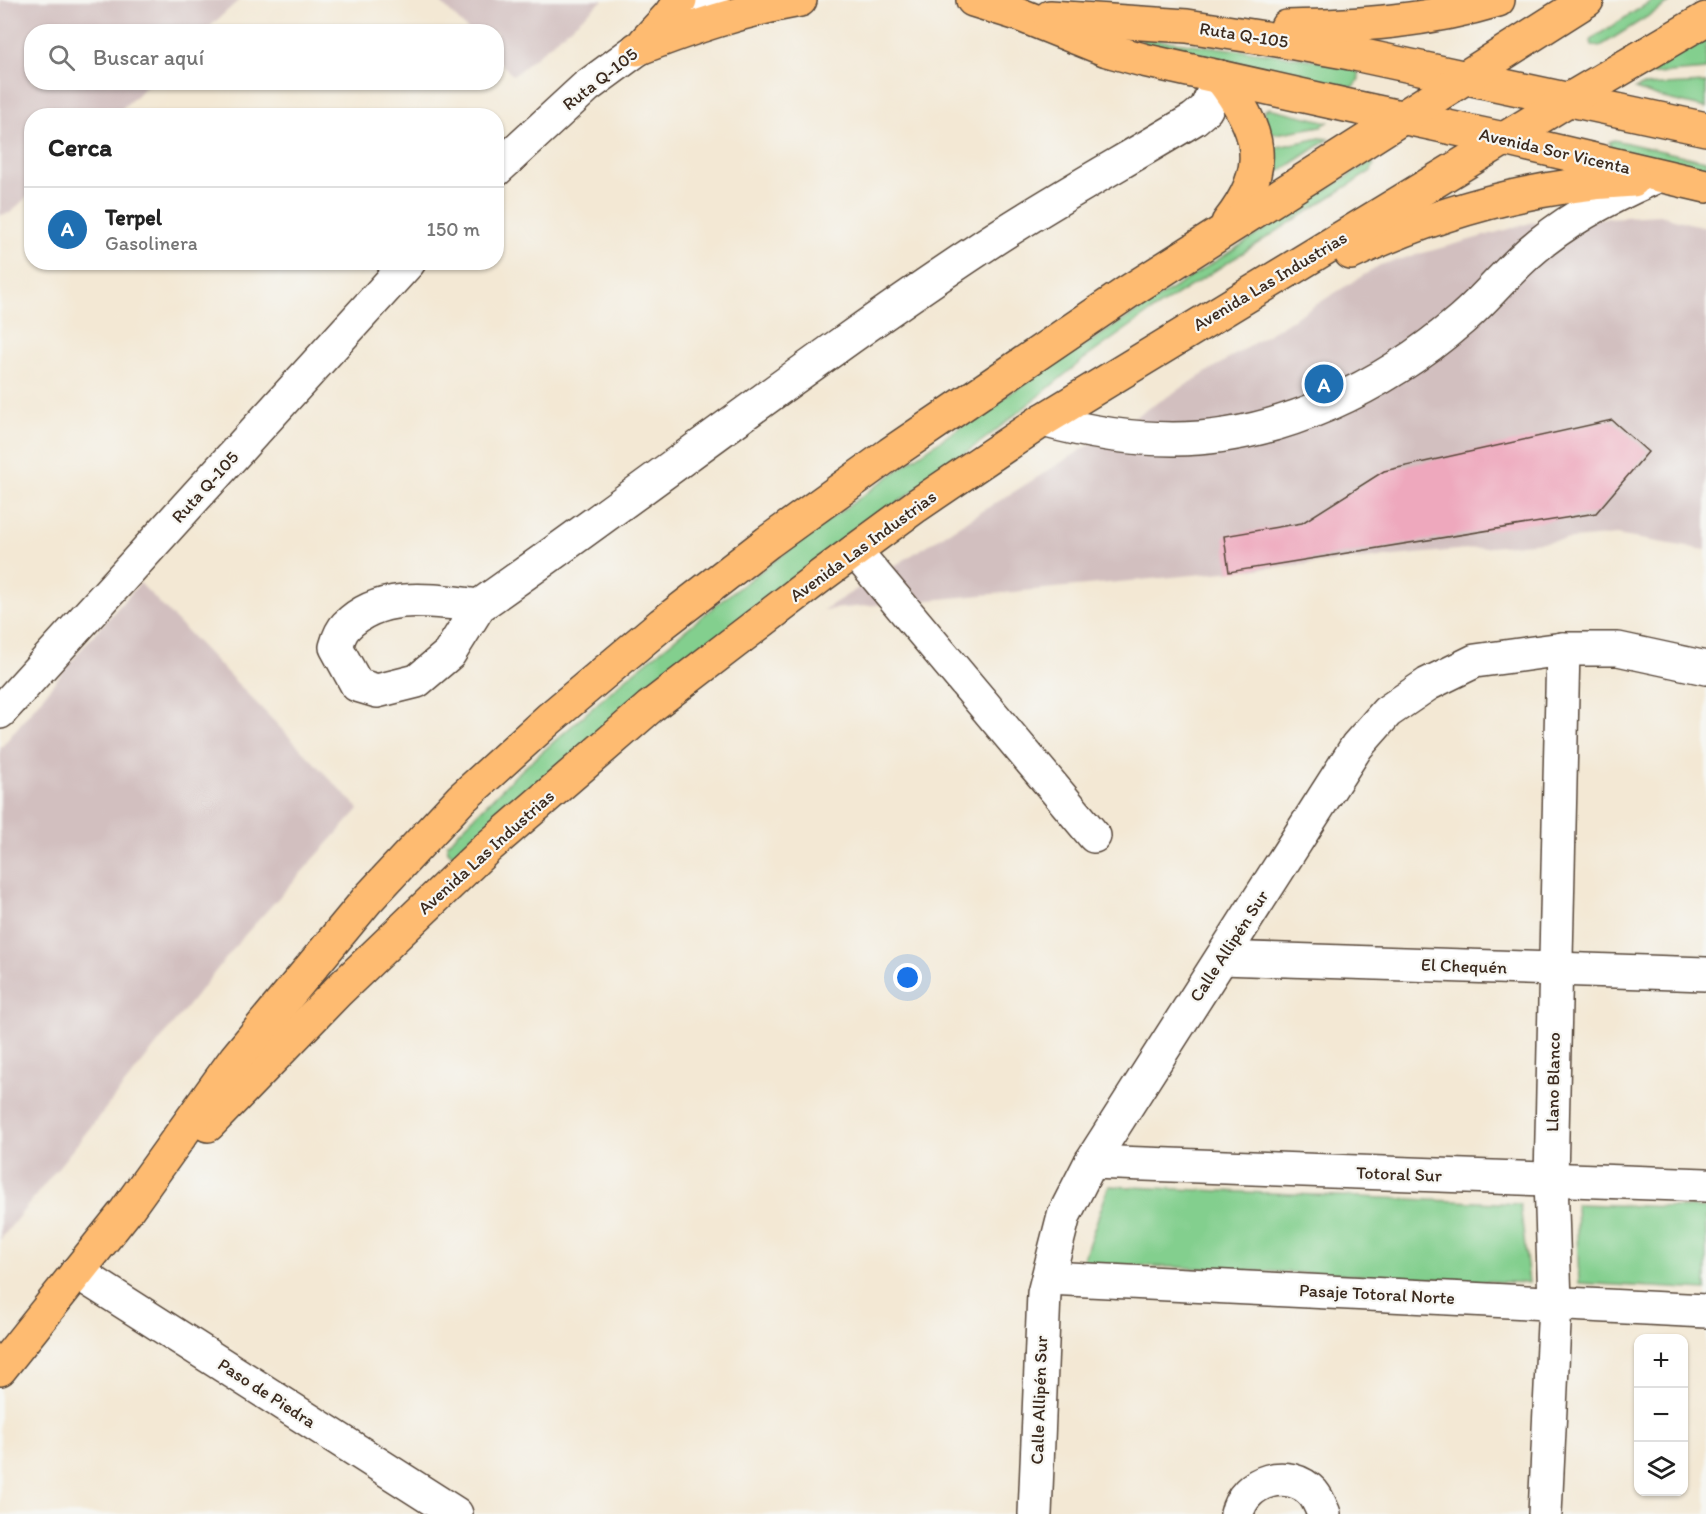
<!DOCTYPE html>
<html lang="es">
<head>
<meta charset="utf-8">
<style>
	body { margin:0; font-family:Itim,sans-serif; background:#f6f6f6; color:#222 }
	.controls { position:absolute; right:18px; bottom:18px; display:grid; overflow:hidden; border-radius:12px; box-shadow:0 2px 4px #0004 }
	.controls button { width:54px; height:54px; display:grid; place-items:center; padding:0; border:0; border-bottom:2px solid #e0e0e0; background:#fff; color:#222; font:30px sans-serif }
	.you { position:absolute; left:908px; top:978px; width:21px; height:21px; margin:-15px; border:4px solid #fff; border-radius:50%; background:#1a73e8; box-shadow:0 0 0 9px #1a73e833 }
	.badge { display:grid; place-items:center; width:39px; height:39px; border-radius:50%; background:#1f6fb2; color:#fff; font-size:20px; font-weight:700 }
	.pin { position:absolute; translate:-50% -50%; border:3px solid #fff; box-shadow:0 2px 6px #0006 }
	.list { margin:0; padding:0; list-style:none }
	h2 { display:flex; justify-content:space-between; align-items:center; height:78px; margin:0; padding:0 24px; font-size:26px }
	h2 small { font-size:20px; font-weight:400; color:#767676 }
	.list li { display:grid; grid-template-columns:39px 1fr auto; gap:18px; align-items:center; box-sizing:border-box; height:84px; padding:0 24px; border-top:2px solid #e0e0e0 }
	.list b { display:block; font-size:22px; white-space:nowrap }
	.list p { margin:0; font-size:20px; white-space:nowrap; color:#767676 }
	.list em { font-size:20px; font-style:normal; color:#767676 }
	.icon { flex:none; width:33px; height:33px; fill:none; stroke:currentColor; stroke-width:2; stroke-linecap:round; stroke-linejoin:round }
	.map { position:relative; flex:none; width:1706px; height:1514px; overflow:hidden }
	.search { position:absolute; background:#fff; box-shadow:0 2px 4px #0004; left:24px; top:24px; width:480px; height:66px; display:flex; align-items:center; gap:15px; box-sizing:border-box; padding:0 21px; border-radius:24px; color:#767676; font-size:22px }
	.panel { position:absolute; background:#fff; box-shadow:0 2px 4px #0004; left:24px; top:108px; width:480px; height:162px; border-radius:24px }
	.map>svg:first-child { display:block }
	.industrial { fill:#d2bfbf }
	.green { fill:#83cf8e; stroke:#5f7c56; stroke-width:1.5 }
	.building { fill:#eea8bd }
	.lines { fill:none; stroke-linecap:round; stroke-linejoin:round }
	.minor-casing { stroke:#574639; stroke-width:36 }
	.major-casing { stroke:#574639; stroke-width:36 }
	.minor { stroke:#fff; stroke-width:33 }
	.major { stroke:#febb71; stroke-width:33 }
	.labels { text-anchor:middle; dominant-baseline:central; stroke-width:4.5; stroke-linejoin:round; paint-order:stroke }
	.street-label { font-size:18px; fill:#3b2a1e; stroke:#f6f6f2 }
</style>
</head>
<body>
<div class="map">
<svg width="1706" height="1514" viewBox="0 0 1706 1514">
	<rect width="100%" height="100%" fill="#f6f6f2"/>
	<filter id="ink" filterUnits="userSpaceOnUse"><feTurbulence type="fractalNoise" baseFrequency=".0167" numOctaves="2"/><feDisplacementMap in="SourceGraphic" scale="12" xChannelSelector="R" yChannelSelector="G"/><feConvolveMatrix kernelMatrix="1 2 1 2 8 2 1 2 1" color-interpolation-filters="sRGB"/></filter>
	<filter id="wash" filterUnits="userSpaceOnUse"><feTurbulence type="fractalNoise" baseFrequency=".008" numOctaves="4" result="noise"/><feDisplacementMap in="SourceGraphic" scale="24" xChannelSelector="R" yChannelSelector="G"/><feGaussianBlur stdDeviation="1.35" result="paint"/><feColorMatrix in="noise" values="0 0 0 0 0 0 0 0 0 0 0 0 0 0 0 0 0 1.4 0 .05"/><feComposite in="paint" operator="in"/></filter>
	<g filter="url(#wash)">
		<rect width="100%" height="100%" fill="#f3e8d4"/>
		<g class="industrial">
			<polygon points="0,0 239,0 205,31 32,32 32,82 150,83 115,115 32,116 31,193 10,213 0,215"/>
			<polygon points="438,0 603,0 513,76 497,59 496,32 469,31"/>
			<polygon points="1660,215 1706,228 1706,550 1616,535 823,610 1380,265 1534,222"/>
			<polygon points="140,583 359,809 243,937 0,1240 0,749 89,640"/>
		</g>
		<g class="green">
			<polygon points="1653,0 1674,0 1599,47 1592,45 1591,41 1596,36"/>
			<polygon points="1706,29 1706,70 1633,76"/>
			<polygon points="1141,38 1303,58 1351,68 1358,72 1359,79 1355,85 1351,87 1143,43"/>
			<polygon points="1706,83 1706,108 1659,97 1635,89 1642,86"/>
			<polygon points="1269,108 1328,122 1321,126 1276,134 1269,132 1264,114 1265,110"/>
			<polygon points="1320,138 1329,139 1282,170 1278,171 1275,169 1274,150 1278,147"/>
			<polygon points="1614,140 1706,161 1706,170 1611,148 1609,142"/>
			<polygon points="1370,162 1374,164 1371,171 1150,312 1084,359 994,432 770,596 455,857 448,851 447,844 516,775 623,681 721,601 825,523 919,455 1018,388"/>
			<polygon points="1109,1186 1520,1204 1529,1283 1082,1263"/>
			<polygon points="1576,1204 1706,1208 1706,1290 1579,1283"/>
		</g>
		<g id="blocks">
			<polygon class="building" points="1612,420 1648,452 1596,513 1229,572 1224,536 1302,523 1384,471"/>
		</g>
	</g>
	<g filter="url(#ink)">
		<use href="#blocks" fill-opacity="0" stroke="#574639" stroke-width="1.5"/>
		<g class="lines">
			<g class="minor-casing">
				<g id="minor">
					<polyline points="496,170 586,87 635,51 712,0"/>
					<path d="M1043,420C1086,432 1128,439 1173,439C1278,439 1384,387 1462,319C1483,301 1500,280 1520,261C1557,225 1603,200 1651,179"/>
					<polyline points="855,551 1094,836"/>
					<path d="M479,606L449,654L417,681L377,691L357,685L336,647C338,640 341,631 346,626C381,590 435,601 479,606C649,487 812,359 985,245C1053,200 1125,161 1194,119L1206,109L1220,77"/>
					<polyline points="0,712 409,262"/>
					<polyline points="1222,958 1706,974"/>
					<polyline points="1091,1162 1706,1185"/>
					<polyline points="77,1272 456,1514"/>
					<polyline points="1048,1278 1706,1311"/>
					<polyline points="1035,1514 1044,1293 1064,1215 1091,1162 1357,746 1387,712 1428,684 1475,661 1563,649 1618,649 1706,668"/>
					<path d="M1237,1514C1244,1480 1289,1467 1313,1493C1318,1499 1321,1507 1324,1514"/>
					<polyline points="1545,1514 1555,1303 1551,1179 1563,649"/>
				</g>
			</g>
			<g class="major-casing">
				<g id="major">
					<polyline points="973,0 1018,14 1107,50 1143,60 1354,107 1504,139 1706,186"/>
					<polyline points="1050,17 1187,26 1277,40 1350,53 1706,129"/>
					<path d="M1287,27C1359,26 1429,21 1498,0"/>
					<polyline points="645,42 670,15 680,0"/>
					<path d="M637,49C691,28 743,10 800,0"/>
					<path d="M1220,77C1261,130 1272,168 1228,223"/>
					<path d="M1351,253C1440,211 1534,185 1633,180"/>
					<polyline points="208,1125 338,991 486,849 650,707 822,575 916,506 1043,420 1568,100 1706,19"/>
					<polyline points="0,1369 126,1211 236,1058 367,900 461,799 549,719 662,624 768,542 890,454 1128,292 1587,0"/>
				</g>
			</g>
			<use href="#minor" class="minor"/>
			<use href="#major" class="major"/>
		</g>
	</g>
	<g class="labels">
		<g class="street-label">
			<text transform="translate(1244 35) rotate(9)">Ruta Q-105</text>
			<text transform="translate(600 79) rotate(-38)">Ruta Q-105</text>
			<text transform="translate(1555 151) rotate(13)">Avenida Sor Vicenta</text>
			<text transform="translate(1270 281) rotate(-31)">Avenida Las Industrias</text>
			<text transform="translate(205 487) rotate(-48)">Ruta Q-105</text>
			<text transform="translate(863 546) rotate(-36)">Avenida Las Industrias</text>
			<text transform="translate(486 852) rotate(-42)">Avenida Las Industrias</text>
			<text transform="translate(1229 946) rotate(-57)">Calle Allipén Sur</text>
			<text transform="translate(1464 966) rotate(2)">El Chequén</text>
			<text transform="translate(1553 1082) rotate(-89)">Llano Blanco</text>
			<text transform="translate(1399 1174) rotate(2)">Totoral Sur</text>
			<text transform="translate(1377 1294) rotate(3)">Pasaje Totoral Norte</text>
			<text transform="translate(267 1393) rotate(33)">Paso de Piedra</text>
			<text transform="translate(1039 1400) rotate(-88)">Calle Allipén Sur</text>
		</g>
	</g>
</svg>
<div class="controls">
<button>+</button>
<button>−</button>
<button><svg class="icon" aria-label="layers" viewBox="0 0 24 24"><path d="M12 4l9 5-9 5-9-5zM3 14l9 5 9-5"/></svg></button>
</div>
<div class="you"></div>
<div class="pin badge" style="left:1324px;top:384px">A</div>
<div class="search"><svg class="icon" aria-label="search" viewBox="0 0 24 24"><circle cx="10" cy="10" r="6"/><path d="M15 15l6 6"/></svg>Buscar aquí</div>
<section class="panel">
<h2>Cerca<small></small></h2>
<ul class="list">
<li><span class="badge">A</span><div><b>Terpel</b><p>Gasolinera</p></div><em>150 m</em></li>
</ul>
</section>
</div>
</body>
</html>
